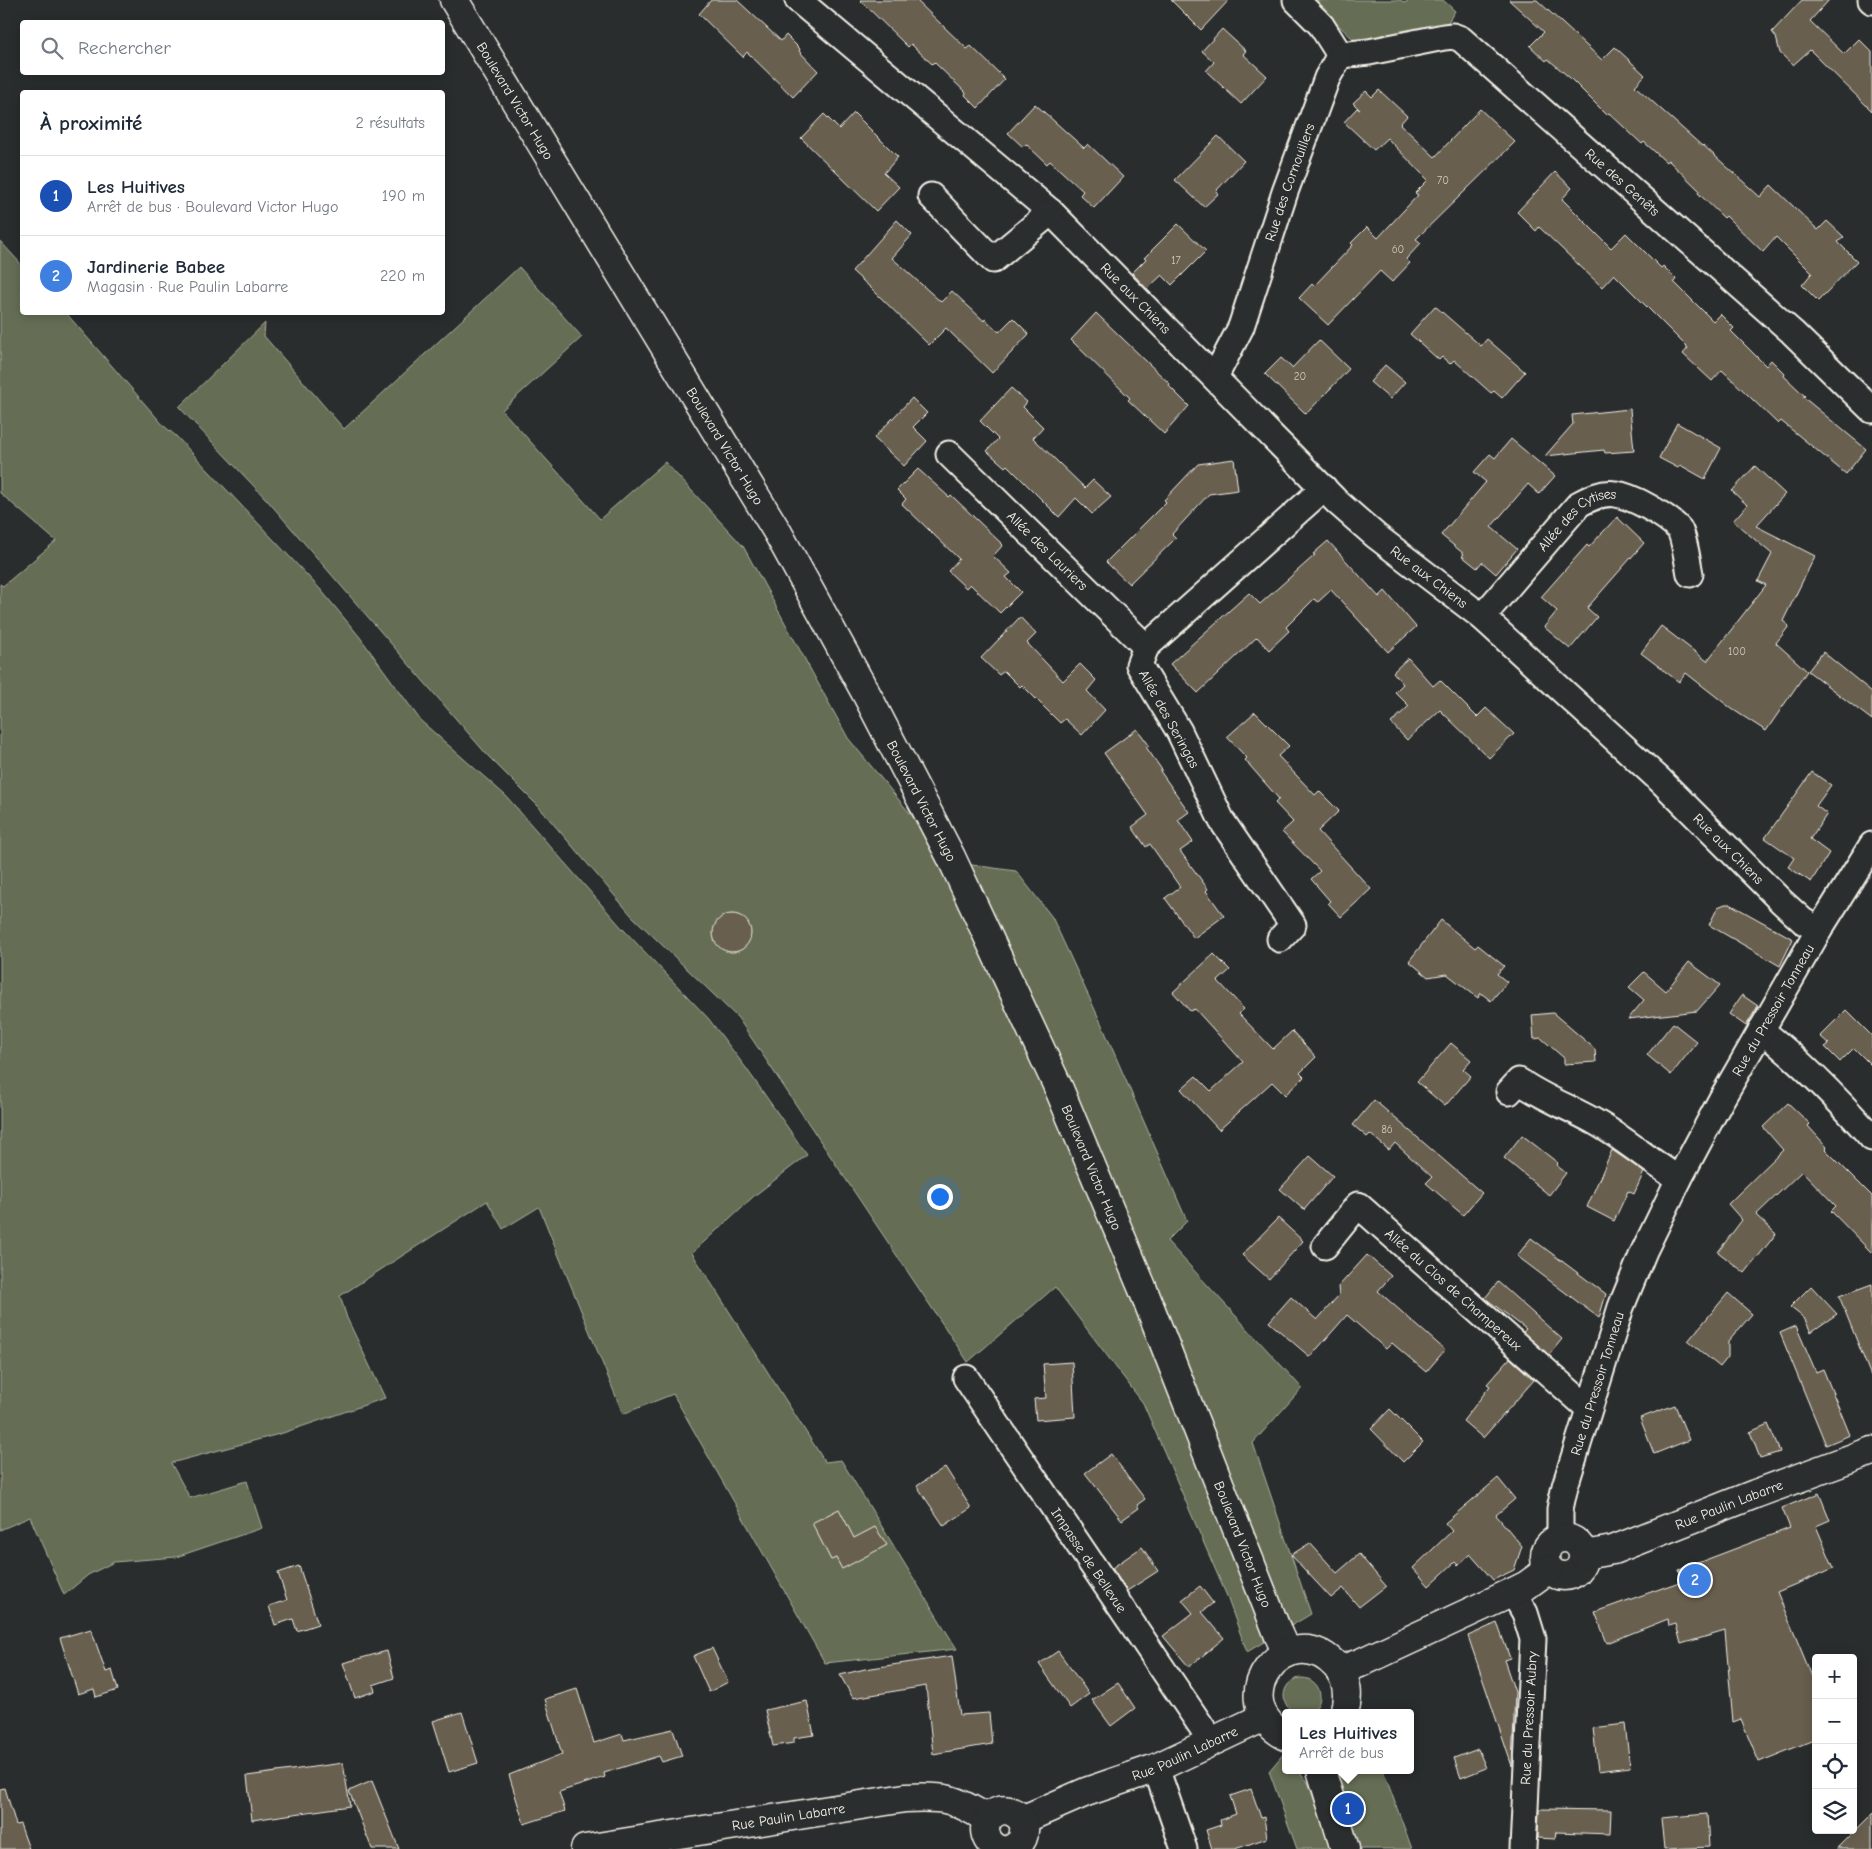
<!DOCTYPE html>
<html lang="fr">
<head>
<meta charset="utf-8">
<style>
	body { margin:0; font-family:"Comic Neue",sans-serif; background:#f6f6f7; color:#1f2937 }
	.controls { position:absolute; right:15px; bottom:15px; display:grid; overflow:hidden; border-radius:5px; box-shadow:0 2px 12px #0003 }
	.controls button { width:45px; height:45px; display:grid; place-items:center; padding:0; border:0; border-bottom:1px solid #e0e1e3; background:#fff; color:#1f2937; font:25px sans-serif }
	.you { position:absolute; left:939px; top:1196px; width:18px; height:18px; margin:-12px; border:4px solid #fff; border-radius:50%; background:#1a73e8; box-shadow:0 0 0 8px #1a73e833 }
	.badge { display:grid; place-items:center; width:32px; height:32px; border-radius:50%; background:#84754c; color:#fff; font-size:16px; font-weight:700 }
	.pin { position:absolute; translate:-50% -50%; border:2px solid #fff; box-shadow:0 1px 5px #0006 }
	.popup { position:absolute; left:1282px; top:1709px; width:132px; height:65px; box-sizing:border-box; display:grid; place-content:center; border-radius:5px; background:#fff; filter:drop-shadow(0 1px 4px #0005); font-size:16px; white-space:nowrap; color:#747a83 }
	.popup b { font-size:19px; color:#1f2937 }
	.popup::after { content:''; position:absolute; left:50%; top:100%; margin-left:-10px; border:10px solid transparent; border-top-color:#fff }
	.list { margin:0; padding:0; list-style:none }
	h2 { display:flex; justify-content:space-between; align-items:center; height:65px; margin:0; padding:0 20px; font-size:21px }
	h2 small { font-size:16px; font-weight:400; color:#747a83 }
	.list li { display:grid; grid-template-columns:32px 1fr auto; gap:15px; align-items:center; box-sizing:border-box; height:80px; padding:0 20px; border-top:1px solid #e0e1e3 }
	.list b { display:block; font-size:19px; white-space:nowrap }
	.list p { margin:0; font-size:16px; white-space:nowrap; color:#747a83 }
	.list em { font-size:16px; font-style:normal; color:#747a83 }
	.icon { flex:none; width:28px; height:28px; fill:none; stroke:currentColor; stroke-width:2; stroke-linecap:round; stroke-linejoin:round }
	.map { position:relative; flex:none; width:1872px; height:1849px; overflow:hidden }
	.search { position:absolute; background:#fff; box-shadow:0 2px 12px #0003; left:20px; top:20px; width:425px; height:55px; display:flex; align-items:center; gap:12px; box-sizing:border-box; padding:0 18px; border-radius:5px; color:#747a83; font-size:19px }
	.panel { position:absolute; background:#fff; box-shadow:0 2px 12px #0003; left:20px; top:90px; width:425px; height:225px; border-radius:5px }
	.map>svg:first-child { display:block }
	.green { fill:#656e54; stroke:#acb09e }
	.building { fill:#675f4f; stroke:#f4f1e8 }
	.lines { fill:none; stroke-linecap:round; stroke-linejoin:round }
	.street-casing { stroke:#f4f1e8; stroke-width:29 }
	.secondary-casing { stroke:#f4f1e8; stroke-width:31 }
	.street { stroke:#2a2d2e; stroke-width:25 }
	.secondary { stroke:#2a2d2e; stroke-width:28 }
	.labels { text-anchor:middle; dominant-baseline:central; stroke-width:4; stroke-linejoin:round; paint-order:stroke }
	.number-label { font-size:11px; fill:#d1ccc2 }
	.street-label { font-size:14px; fill:#f4f1e8; stroke:#2a2d2e }
</style>
</head>
<body>
<div class="map">
<svg width="1872" height="1849" viewBox="0 0 1872 1849">
	<rect width="100%" height="100%" fill="#2a2d2e"/>
	<filter id="ink" filterUnits="userSpaceOnUse"><feTurbulence type="fractalNoise" baseFrequency=".02" numOctaves="2"/><feDisplacementMap in="SourceGraphic" scale="10" xChannelSelector="R" yChannelSelector="G"/><feConvolveMatrix kernelMatrix="1 2 1 2 8 2 1 2 1" color-interpolation-filters="sRGB"/></filter>
	<g filter="url(#ink)">
		<g class="green">
			<polygon points="1312,0 1401,0 1404,3 1410,0 1443,0 1455,11 1445,27 1370,43 1353,39"/>
			<polygon points="0,241 22,265 22,312 66,313 164,426 176,436 321,590 359,636 421,721 506,796 622,928 708,1018 746,1068 807,1155 754,1196 692,1253 825,1462 841,1460 957,1649 825,1663 673,1394 623,1414 539,1207 503,1229 487,1201 340,1296 347,1318 385,1398 283,1433 171,1463 190,1498 247,1481 262,1528 176,1557 114,1562 88,1575 64,1595 30,1517 0,1530 0,584 3,586 56,541 0,493"/>
			<polygon points="519,267 582,337 502,410 600,519 665,462 743,546 848,738 950,862 1016,871 1052,917 1102,1025 1187,1221 1167,1241 1302,1388 1253,1443 1311,1614 1247,1652 1226,1594 1143,1403 1055,1287 968,1362 738,1018 632,916 538,806 488,756 267,500 179,407 265,323 264,336 344,429"/>
			<circle cx="1302" cy="1696" r="18"/>
			<polygon points="1284,1753 1285,1755 1286,1770 1298,1770 1308,1782 1331,1849 1297,1849 1269,1771"/>
			<polygon points="1337,1770 1383,1770 1412,1849 1359,1849 1344,1801"/>
		</g>
		<g class="building">
			<polygon points="711,0 737,0 781,41 786,35 800,49 799,51 818,71 793,97 747,52 743,57 699,14"/>
			<polygon points="860,0 916,0 967,49 971,46 1005,79 978,108 965,95 966,93 934,62 932,64 911,44 908,47"/>
			<polygon points="1171,0 1229,0 1201,30"/>
			<polygon points="1509,0 1537,0 1602,60 1615,47 1645,75 1635,86 1702,146 1703,145 1760,197 1771,185 1818,230 1827,221 1844,237 1838,242 1857,261 1818,301 1802,285 1812,273 1776,237 1763,252 1726,216 1724,218 1698,193 1699,190 1668,160 1666,162 1644,142 1642,144 1609,113 1607,115 1570,78 1548,59 1546,61 1530,46 1544,32"/>
			<polygon points="1802,0 1829,0 1810,21 1844,54 1859,39 1872,52 1872,111 1810,50 1793,65 1780,53 1776,37 1772,32"/>
			<polygon points="1222,29 1246,51 1243,54 1267,76 1241,104 1206,71 1214,62 1202,51"/>
			<polygon points="1379,90 1407,116 1400,124 1435,157 1480,109 1515,142 1416,239 1421,243 1406,259 1410,263 1392,282 1380,271 1328,325 1299,298 1312,284 1314,286 1353,245 1351,243 1367,227 1378,238 1418,195 1415,193 1428,180 1387,138 1374,150 1344,122 1357,108 1360,110 1353,103 1366,91 1372,97"/>
			<polygon points="1035,104 1084,148 1088,144 1123,177 1094,208 1080,195 1083,191 1050,161 1047,164 1026,144 1023,147 1008,133"/>
			<polygon points="854,113 898,157 884,173 899,187 876,211 801,138 824,114 839,129"/>
			<polygon points="1218,136 1244,161 1216,191 1218,194 1204,207 1175,180"/>
			<polygon points="1555,172 1572,188 1562,199 1611,248 1626,233 1661,268 1663,266 1676,279 1674,282 1713,321 1720,314 1734,328 1731,331 1766,366 1771,360 1785,374 1784,376 1805,396 1803,397 1866,449 1846,474 1781,421 1778,424 1722,370 1712,381 1683,354 1688,348 1614,274 1602,287 1539,227 1536,231 1517,212"/>
			<polygon points="897,220 912,235 892,258 941,302 952,291 984,321 985,319 999,332 1013,318 1029,334 992,373 946,328 929,345 872,289 852,271"/>
			<polygon points="1178,224 1206,251 1172,285 1162,275 1147,289 1132,273 1146,259 1144,258"/>
			<polygon points="1435,306 1481,346 1487,339 1525,372 1502,398 1494,391 1491,393 1454,360 1450,364 1442,357 1439,360 1410,334"/>
			<polygon points="1096,313 1170,384 1169,386 1189,406 1164,434 1128,400 1130,398 1071,340"/>
			<polygon points="1319,340 1349,369 1306,414 1265,374 1281,358 1292,368"/>
			<polygon points="1385,365 1405,382 1390,399 1370,382"/>
			<polygon points="1011,388 1027,402 1023,407 1043,427 1033,438 1085,488 1093,480 1111,497 1092,514 1076,498 1059,517 1007,465 1005,467 987,451 998,439 980,421"/>
			<polygon points="912,398 927,413 913,427 927,441 904,466 874,438"/>
			<polygon points="1630,409 1634,451 1605,453 1604,450 1545,456 1573,424 1572,415"/>
			<polygon points="1677,423 1721,448 1705,479 1680,465 1678,468 1659,458"/>
			<polygon points="1511,439 1555,476 1539,494 1528,484 1491,527 1517,549 1496,574 1482,562 1477,568 1462,556 1464,554 1441,535 1486,482 1474,472 1490,454 1495,458"/>
			<polygon points="1234,459 1238,490 1209,494 1172,534 1176,538 1129,584 1106,562 1166,502 1164,500 1198,464"/>
			<polygon points="1755,466 1785,494 1756,526 1815,556 1783,621 1789,626 1776,643 1807,671 1766,731 1732,709 1686,673 1679,682 1641,653 1661,626 1707,661 1766,585 1758,581 1772,554 1733,521 1747,505 1732,491"/>
			<polygon points="918,469 949,497 951,495 1003,545 993,556 1011,573 1006,577 1021,592 1000,613 970,584 966,588 948,571 959,559 902,504 906,499 897,490"/>
			<polygon points="1617,517 1644,543 1587,608 1597,617 1570,649 1544,627 1557,611 1541,597 1587,545 1589,547"/>
			<polygon points="1328,541 1379,597 1385,591 1416,627 1388,652 1331,590 1318,602 1314,599 1286,627 1289,631 1269,650 1257,637 1198,693 1170,664 1249,593 1260,604 1315,555 1313,554"/>
			<polygon points="1020,617 1036,634 1027,643 1063,681 1080,664 1096,680 1087,691 1105,710 1082,735 1065,719 1060,723 1022,685 1020,687 1004,671 999,675 981,658"/>
			<polygon points="1823,652 1872,692 1872,720 1808,671"/>
			<polygon points="1408,658 1433,686 1440,680 1477,717 1486,708 1514,734 1489,758 1440,710 1407,740 1391,723 1409,706 1395,692 1403,684 1393,672"/>
			<polygon points="1255,712 1289,746 1278,756 1315,795 1319,791 1339,811 1318,831 1371,889 1341,917 1328,903 1330,901 1311,879 1320,871 1282,832 1293,822 1275,803 1279,799 1245,760 1247,758 1227,737"/>
			<polygon points="1137,729 1149,745 1146,747 1162,770 1160,771 1189,812 1178,820 1193,842 1180,851 1208,889 1206,891 1224,916 1194,938 1165,898 1180,887 1150,844 1146,847 1132,827 1148,815 1104,753"/>
			<polygon points="1812,772 1831,785 1816,806 1827,814 1810,839 1829,853 1811,882 1788,867 1794,858 1765,838"/>
			<polygon points="1725,904 1730,904 1793,939 1780,966 1709,925 1718,907"/>
			<circle cx="732" cy="933" r="19"/>
			<polygon points="1441,920 1475,948 1478,945 1504,966 1497,974 1507,982 1491,1001 1481,993 1478,998 1447,974 1428,977 1409,961"/>
			<polygon points="1214,954 1230,970 1218,981 1244,1009 1239,1014 1273,1049 1292,1031 1316,1057 1300,1073 1304,1077 1285,1095 1272,1082 1219,1130 1181,1089 1196,1076 1211,1091 1243,1062 1195,1009 1190,1011 1173,992"/>
			<polygon points="1689,962 1720,985 1697,1011 1628,1019 1644,1000 1629,987 1644,972 1666,991"/>
			<polygon points="1742,995 1758,1006 1746,1026 1729,1014"/>
			<polygon points="1846,1010 1872,1036 1872,1066 1854,1048 1840,1062 1825,1047 1829,1044 1820,1036"/>
			<polygon points="1553,1013 1595,1049 1596,1062 1564,1064 1564,1058 1541,1038 1534,1039 1532,1015"/>
			<polygon points="1673,1023 1697,1042 1671,1075 1647,1055"/>
			<polygon points="1451,1043 1471,1060 1463,1069 1471,1076 1445,1106 1417,1082"/>
			<polygon points="1374,1100 1482,1193 1463,1215 1426,1183 1432,1177 1395,1143 1389,1150 1370,1134 1367,1137 1353,1125"/>
			<polygon points="1788,1103 1810,1124 1808,1126 1827,1147 1825,1149 1872,1196 1872,1253 1831,1211 1836,1206 1802,1171 1756,1215 1776,1234 1745,1273 1718,1252 1742,1220 1728,1204 1783,1150 1763,1127"/>
			<polygon points="1522,1135 1558,1163 1556,1165 1566,1173 1549,1195 1504,1158"/>
			<polygon points="1612,1150 1644,1172 1634,1194 1628,1191 1614,1221 1587,1207"/>
			<polygon points="1310,1156 1333,1176 1304,1210 1280,1189"/>
			<polygon points="1278,1218 1303,1241 1269,1279 1242,1255"/>
			<polygon points="1531,1238 1606,1294 1599,1318 1517,1256"/>
			<polygon points="1367,1255 1391,1276 1378,1291 1445,1350 1426,1372 1392,1343 1386,1349 1347,1315 1310,1357 1269,1322 1291,1297 1317,1320 1339,1295 1338,1287"/>
			<polygon points="1498,1282 1562,1339 1549,1355 1523,1332 1526,1329 1485,1298"/>
			<polygon points="1872,1284 1872,1376 1871,1376 1839,1296"/>
			<polygon points="1811,1286 1837,1314 1811,1332 1804,1318 1790,1307"/>
			<polygon points="1728,1293 1752,1314 1728,1342 1728,1357 1720,1367 1688,1341"/>
			<polygon points="1796,1326 1816,1372 1823,1369 1850,1435 1826,1445 1780,1333"/>
			<polygon points="1510,1358 1534,1380 1483,1438 1463,1421 1490,1386 1487,1384"/>
			<polygon points="1072,1362 1075,1417 1036,1420 1034,1399 1046,1398 1043,1364"/>
			<polygon points="1675,1405 1689,1440 1654,1454 1640,1418"/>
			<polygon points="1390,1409 1423,1442 1403,1462 1371,1429"/>
			<polygon points="1768,1424 1780,1452 1760,1458 1750,1432"/>
			<polygon points="1111,1454 1145,1499 1137,1505 1139,1508 1122,1520 1085,1473"/>
			<polygon points="945,1467 971,1508 944,1526 917,1486"/>
			<polygon points="1498,1478 1515,1499 1496,1515 1522,1546 1514,1570 1493,1580 1470,1554 1458,1565 1455,1562 1429,1586 1413,1568 1452,1531 1445,1523"/>
			<polygon points="1819,1493 1830,1520 1816,1526 1834,1568 1777,1592 1816,1686 1816,1739 1759,1762 1741,1719 1733,1722 1725,1631 1681,1644 1676,1624 1669,1626 1668,1619 1607,1643 1595,1612 1682,1581 1679,1570 1790,1528 1782,1508"/>
			<polygon points="839,1509 854,1538 875,1527 887,1545 842,1569 836,1558 831,1560 812,1523"/>
			<polygon points="1310,1543 1337,1573 1359,1554 1386,1586 1359,1607 1343,1588 1331,1598 1291,1555"/>
			<polygon points="1142,1547 1158,1571 1127,1591 1112,1568"/>
			<polygon points="299,1566 318,1624 297,1631 293,1619 275,1625 269,1606 287,1600 278,1573"/>
			<polygon points="1200,1586 1213,1603 1202,1612 1224,1638 1189,1667 1163,1636 1193,1613 1182,1600"/>
			<polygon points="1497,1623 1510,1658 1504,1660 1515,1692 1512,1766 1468,1636"/>
			<polygon points="91,1629 106,1672 112,1670 118,1690 96,1697 94,1689 78,1694 60,1638"/>
			<polygon points="712,1648 728,1682 709,1692 693,1656"/>
			<polygon points="387,1651 394,1678 373,1685 375,1691 355,1698 343,1663"/>
			<polygon points="1058,1651 1089,1694 1070,1708 1039,1664"/>
			<polygon points="952,1656 960,1715 989,1713 992,1744 933,1754 926,1686 853,1698 840,1675 865,1669"/>
			<polygon points="1118,1683 1135,1708 1111,1726 1092,1700"/>
			<polygon points="577,1689 594,1743 622,1734 624,1740 673,1729 682,1756 662,1762 659,1756 604,1773 605,1777 559,1792 565,1811 524,1824 509,1775 562,1754 545,1699"/>
			<polygon points="807,1701 814,1735 794,1738 794,1743 773,1746 765,1710"/>
			<polygon points="462,1712 478,1763 449,1772 433,1721"/>
			<polygon points="1625,1724 1630,1767 1598,1771 1593,1728"/>
			<polygon points="1478,1749 1486,1768 1461,1778 1454,1758"/>
			<polygon points="343,1763 350,1806 252,1820 247,1776"/>
			<polygon points="372,1781 399,1849 372,1849 349,1791"/>
			<polygon points="5,1788 16,1825 20,1824 29,1849 0,1849 0,1789"/>
			<polygon points="1251,1789 1261,1818 1264,1817 1267,1838 1235,1849 1212,1849 1206,1830 1221,1825 1220,1820 1236,1814 1230,1796"/>
			<polygon points="1539,1809 1611,1810 1610,1834 1556,1832 1555,1839 1538,1838"/>
			<polygon points="1707,1814 1709,1847 1664,1849 1661,1818"/>
			<polygon points="1872,1814 1872,1849 1837,1849"/>
		</g>
		<g class="lines">
			<g class="street-casing">
				<g id="street">
					<path id="s1" d="M798,0L1051,212L1337,502L1376,536L1482,617L1661,781L1781,901L1803,921L1819,930"/>
					<polyline points="1296,0 1321,25 1340,55"/>
					<polyline points="1871,0 1872,1"/>
					<path id="s2" d="M1340,55L1369,52L1444,37L1453,36L1461,39L1792,332L1872,410"/>
					<polyline points="931,196 993,260 1051,212"/>
					<path id="s3" d="M1215,377L1241,327L1285,192L1327,78L1340,55"/>
					<path id="s4" d="M949,454L1146,647"/>
					<path id="s5" d="M1482,617L1579,504C1590,498 1602,492 1615,494C1633,496 1667,516 1679,529C1684,536 1688,564 1690,574"/>
					<polyline points="1280,939 1293,925 1222,821 1179,731 1139,665 1146,647 1324,488"/>
					<path d="M1761,1030C1802,1062 1838,1099 1872,1138"/>
					<path d="M1509,1092L1519,1081C1543,1098 1571,1108 1597,1123C1625,1139 1651,1162 1679,1179"/>
					<path id="s6" d="M1325,1246L1358,1205L1588,1408"/>
					<path id="s7" d="M966,1378L1212,1742"/>
					<path id="s8" d="M1560,1538V1509L1565,1486L1621,1307L1644,1251L1679,1179L1721,1100L1819,930L1872,845"/>
					<polyline points="1513,1592 1525,1613 1533,1639 1523,1849"/>
					<polyline points="1156,1768 1184,1849"/>
				</g>
			</g>
			<g class="secondary-casing">
				<g id="secondary">
					<path id="s9" d="M454,0L778,533L868,697L951,857L1059,1089L1142,1287L1279,1636L1287,1653"/>
					<circle cx="1564" cy="1557" r="19"/>
					<path id="s10" d="M1584,1555L1613,1550L1755,1494L1872,1451"/>
					<polyline points="1340,1670 1360,1663 1513,1592 1527,1585 1549,1569"/>
					<path d="M1286,1736C1220,1701 1288,1614 1336,1666C1348,1679 1349,1697 1344,1713"/>
					<polyline points="1321,1770 1345,1849"/>
					<path id="s11" d="M1022,1820L1086,1792L1156,1768L1264,1717"/>
					<path id="s12" d="M585,1849L905,1798C946,1796 953,1798 988,1819"/>
					<path d="M998,1849C970,1833 993,1799 1016,1814C1022,1818 1025,1825 1024,1831C1024,1840 1019,1845 1011,1849"/>
				</g>
			</g>
			<use href="#street" class="street"/>
			<use href="#secondary" class="secondary"/>
		</g>
	</g>
	<g class="labels">
		<g class="number-label">
			<text x="1443" y="180">70</text>
			<text x="1398" y="249">60</text>
			<text x="1176" y="260">17</text>
			<text x="1300" y="376">20</text>
			<text x="1737" y="651">100</text>
			<text x="1387" y="1129">86</text>
		</g>
		<g class="street-label">
			<text stroke="none"><textPath href="#s9" startOffset="118">Boulevard Victor Hugo</textPath></text>
			<text stroke="none"><textPath href="#s2" startOffset="339">Rue des Genêts</textPath></text>
			<text stroke="none"><textPath href="#s3" startOffset="209">Rue des Cornouillers</textPath></text>
			<text stroke="none"><textPath href="#s1" startOffset="451">Rue aux Chiens</textPath></text>
			<text stroke="none"><textPath href="#s9" startOffset="522">Boulevard Victor Hugo</textPath></text>
			<text stroke="none"><textPath href="#s5" startOffset="139">Allée des Cytises</textPath></text>
			<text stroke="none"><textPath href="#s4" startOffset="138">Allée des Lauriers</textPath></text>
			<text stroke="none"><textPath href="#s1" startOffset="856">Rue aux Chiens</textPath></text>
			<text transform="translate(1169 719) rotate(61)">Allée des Seringas</text>
			<text stroke="none"><textPath href="#s9" startOffset="928">Boulevard Victor Hugo</textPath></text>
			<text stroke="none"><textPath href="#s1" startOffset="1261">Rue aux Chiens</textPath></text>
			<text stroke="none"><textPath href="#s8" startOffset="574">Rue du Pressoir Tonneau</textPath></text>
			<text stroke="none"><textPath href="#s9" startOffset="1332">Boulevard Victor Hugo</textPath></text>
			<text stroke="none"><textPath href="#s6" startOffset="180">Allée du Clos de Champereux</textPath></text>
			<text stroke="none"><textPath href="#s8" startOffset="160">Rue du Pressoir Tonneau</textPath></text>
			<text stroke="none"><textPath href="#s10" startOffset="154">Rue Paulin Labarre</textPath></text>
			<text stroke="none"><textPath href="#s9" startOffset="1738">Boulevard Victor Hugo</textPath></text>
			<text stroke="none"><textPath href="#s7" startOffset="220">Impasse de Bellevue</textPath></text>
			<text transform="translate(1529 1718) rotate(-87)">Rue du Pressoir Aubry</text>
			<text stroke="none"><textPath href="#s11" startOffset="176">Rue Paulin Labarre</textPath></text>
			<text stroke="none"><textPath href="#s12" startOffset="206">Rue Paulin Labarre</textPath></text>
		</g>
	</g>
</svg>
<div class="controls">
<button>+</button>
<button>−</button>
<button><svg class="icon" aria-label="locate" viewBox="0 0 24 24"><circle cx="12" cy="12" r="6"/><path d="M12 2v4M12 18v4M2 12h4M18 12h4"/></svg></button>
<button><svg class="icon" aria-label="layers" viewBox="0 0 24 24"><path d="M12 4l9 5-9 5-9-5zM3 14l9 5 9-5"/></svg></button>
</div>
<div class="you"></div>
<div class="pin badge" style="left:1348px;top:1809px;background:#1a4fb4">1</div>
<div class="popup"><b>Les Huitives</b>Arrêt de bus</div>
<div class="pin badge" style="left:1695px;top:1580px;background:#3f7fe0">2</div>
<div class="search"><svg class="icon" aria-label="search" viewBox="0 0 24 24"><circle cx="10" cy="10" r="6"/><path d="M15 15l6 6"/></svg>Rechercher</div>
<section class="panel">
<h2>À proximité<small>2 résultats</small></h2>
<ul class="list">
<li><span class="badge" style="background:#1a4fb4">1</span><div><b>Les Huitives</b><p>Arrêt de bus · Boulevard Victor Hugo</p></div><em>190 m</em></li>
<li><span class="badge" style="background:#3f7fe0">2</span><div><b>Jardinerie Babee</b><p>Magasin · Rue Paulin Labarre</p></div><em>220 m</em></li>
</ul>
</section>
</div>
</body>
</html>
